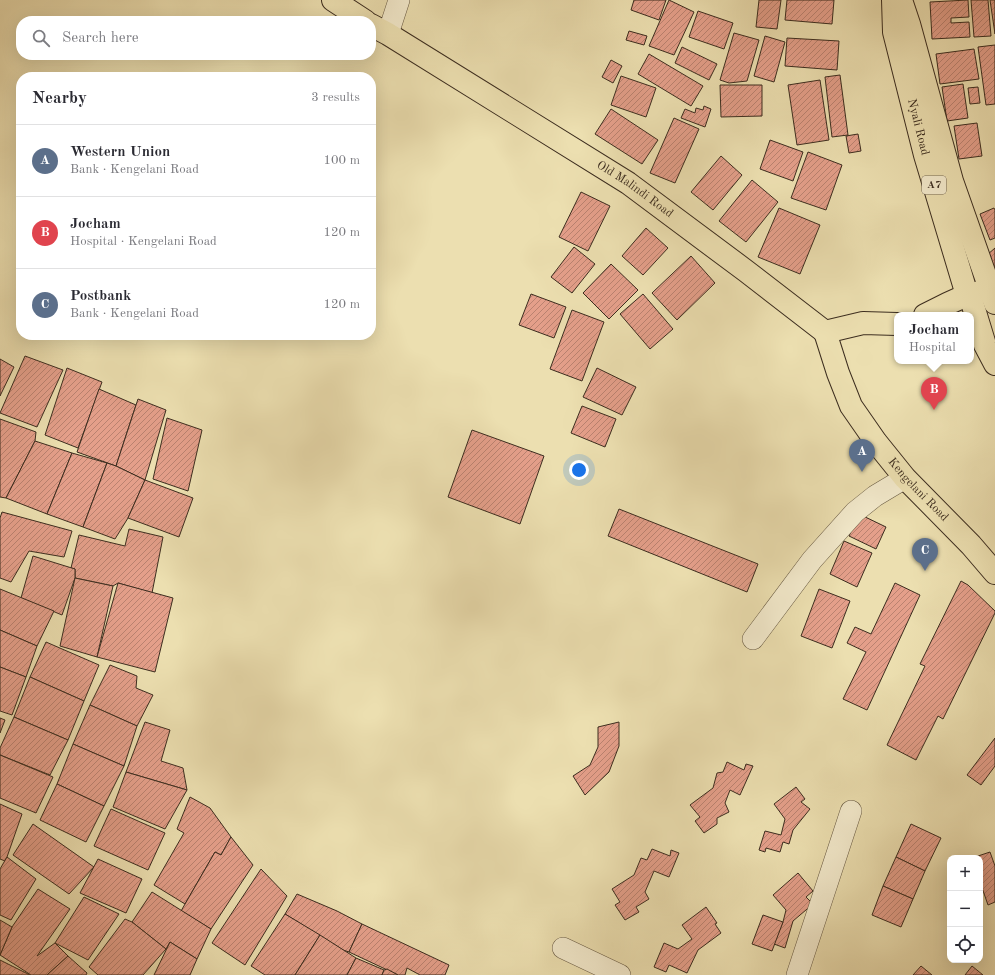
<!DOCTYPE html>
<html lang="en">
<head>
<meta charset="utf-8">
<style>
	body { margin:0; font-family:"Old Standard TT",serif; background:#f7f7f7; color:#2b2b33 }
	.controls { position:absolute; right:12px; bottom:12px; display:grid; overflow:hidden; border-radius:8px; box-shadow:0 4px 16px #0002 }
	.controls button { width:36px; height:36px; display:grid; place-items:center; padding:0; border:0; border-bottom:1px solid #e1e1e2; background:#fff; color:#2b2b33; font:20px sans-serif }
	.you { position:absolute; left:579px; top:470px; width:14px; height:14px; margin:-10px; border:3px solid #fff; border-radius:50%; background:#1a73e8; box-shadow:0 0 0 6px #1a73e833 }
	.badge { display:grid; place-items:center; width:26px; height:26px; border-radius:50%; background:#d93025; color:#fff; font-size:13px; font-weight:700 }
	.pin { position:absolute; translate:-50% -33px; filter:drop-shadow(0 1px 2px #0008) }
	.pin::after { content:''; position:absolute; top:21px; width:14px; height:12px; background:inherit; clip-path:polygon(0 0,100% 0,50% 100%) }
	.popup { position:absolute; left:894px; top:312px; width:80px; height:52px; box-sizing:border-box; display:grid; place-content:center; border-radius:8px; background:#fff; filter:drop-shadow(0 1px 3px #0005); font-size:13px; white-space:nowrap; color:#7c7c81 }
	.popup b { font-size:15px; color:#2b2b33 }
	.popup::after { content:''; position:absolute; left:50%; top:100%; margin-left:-8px; border:8px solid transparent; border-top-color:#fff }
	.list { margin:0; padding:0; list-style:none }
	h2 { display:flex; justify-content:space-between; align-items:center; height:52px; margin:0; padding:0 16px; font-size:17px }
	h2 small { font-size:13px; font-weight:400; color:#7c7c81 }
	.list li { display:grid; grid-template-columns:26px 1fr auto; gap:12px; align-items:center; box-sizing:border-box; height:72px; padding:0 16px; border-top:1px solid #e1e1e2 }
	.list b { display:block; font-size:15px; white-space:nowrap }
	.list p { margin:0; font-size:13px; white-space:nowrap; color:#7c7c81 }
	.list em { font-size:13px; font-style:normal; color:#7c7c81 }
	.icon { flex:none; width:22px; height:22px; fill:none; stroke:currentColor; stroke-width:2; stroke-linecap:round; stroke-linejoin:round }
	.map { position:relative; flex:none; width:995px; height:975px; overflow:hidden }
	.search { position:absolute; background:#fff; box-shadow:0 4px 16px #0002; left:16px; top:16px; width:360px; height:44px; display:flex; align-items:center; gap:10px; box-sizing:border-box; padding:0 14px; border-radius:16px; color:#7c7c81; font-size:15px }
	.panel { position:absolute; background:#fff; box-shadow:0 4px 16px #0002; left:16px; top:72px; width:360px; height:268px; border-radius:16px }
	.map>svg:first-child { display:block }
	.building { fill:url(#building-hatch); stroke:#3c2d1f }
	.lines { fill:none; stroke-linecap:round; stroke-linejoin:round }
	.minor-casing { stroke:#685a43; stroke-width:22 }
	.major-casing { stroke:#3c2d1f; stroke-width:24 }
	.highway-casing { stroke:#3c2d1f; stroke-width:24 }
	.minor { stroke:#f3eacc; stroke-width:21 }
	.major { stroke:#ecdfb0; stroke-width:22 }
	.highway { stroke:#ecdfb0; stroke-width:22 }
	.labels { text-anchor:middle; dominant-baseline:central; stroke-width:3; stroke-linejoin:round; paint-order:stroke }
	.shield { fill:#f3eacc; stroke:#736653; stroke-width:1 }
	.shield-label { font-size:11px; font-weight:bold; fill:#3c2d1f }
	.street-label { font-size:12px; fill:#3c2d1f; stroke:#f3eacc }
</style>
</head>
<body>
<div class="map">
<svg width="995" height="975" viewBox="0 0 995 975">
	<defs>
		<pattern id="building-hatch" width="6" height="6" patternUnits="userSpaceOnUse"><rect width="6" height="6" fill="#e49f8a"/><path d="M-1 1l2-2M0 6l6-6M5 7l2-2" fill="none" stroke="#ba8270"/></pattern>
	</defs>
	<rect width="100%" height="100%" fill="#ecdfb0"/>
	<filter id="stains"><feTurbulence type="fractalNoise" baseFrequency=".005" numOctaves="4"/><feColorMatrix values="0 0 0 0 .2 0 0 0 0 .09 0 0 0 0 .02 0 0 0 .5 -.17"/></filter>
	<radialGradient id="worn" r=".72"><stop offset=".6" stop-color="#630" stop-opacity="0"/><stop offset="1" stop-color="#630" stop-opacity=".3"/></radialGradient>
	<g class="building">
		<polygon points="634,0 666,0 659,20 631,10"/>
		<polygon points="669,0 694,12 674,55 649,46"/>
		<polygon points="759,0 781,0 777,29 756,27"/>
		<polygon points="787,0 834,0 832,24 785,20"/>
		<polygon points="968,0 969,17 951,18 951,23 969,22 970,37 932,39 930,2"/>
		<polygon points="971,0 988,0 991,36 974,37"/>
		<polygon points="990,0 995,0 995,34"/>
		<polygon points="698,11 733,23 724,49 689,37"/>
		<polygon points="629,31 647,36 644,45 626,40"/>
		<polygon points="734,33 759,40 747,81 729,83 720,80"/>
		<polygon points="765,36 785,42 774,82 754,76"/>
		<polygon points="787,38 839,41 837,70 785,66"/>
		<polygon points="995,45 995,104 986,105 978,47"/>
		<polygon points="682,47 717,64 709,80 675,63"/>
		<polygon points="974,49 979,79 940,84 936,54"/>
		<polygon points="649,54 703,86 691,106 638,74"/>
		<polygon points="611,60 622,66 613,83 602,77"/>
		<polygon points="840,75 848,135 832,137 825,77"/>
		<polygon points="621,76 656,88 646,117 611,105"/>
		<polygon points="820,80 829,140 797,145 788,85"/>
		<polygon points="963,84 968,118 947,121 942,87"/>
		<polygon points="720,85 762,85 762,116 721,117"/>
		<polygon points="978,87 980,103 970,104 968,88"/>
		<polygon points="704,106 711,109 705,127 681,118 685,109 695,113 696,108 703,110"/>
		<polygon points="611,109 658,140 642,164 595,134"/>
		<polygon points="674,118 699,129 675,183 650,173"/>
		<polygon points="977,123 982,156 959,159 954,126"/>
		<polygon points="858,134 861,151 849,153 846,136"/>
		<polygon points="770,140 803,152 793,181 760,169"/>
		<polygon points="808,152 842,165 826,210 791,198"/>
		<polygon points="721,156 742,175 713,210 691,192"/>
		<polygon points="752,180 778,202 746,242 719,221"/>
		<polygon points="581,192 610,206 588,251 559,237"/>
		<polygon points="779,208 820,225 800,274 758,257"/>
		<polygon points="994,208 995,210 995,238 990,240 980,214"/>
		<polygon points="646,228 668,248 643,275 622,256"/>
		<polygon points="574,247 595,264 572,293 551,277"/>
		<polygon points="995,248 995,270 987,255"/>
		<polygon points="691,256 715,283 677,320 652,293"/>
		<polygon points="611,264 638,290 609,319 583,293"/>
		<polygon points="531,294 566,307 554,338 519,325"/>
		<polygon points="643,294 673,329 650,349 620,314"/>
		<polygon points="572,310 604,322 582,381 550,369"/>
		<polygon points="25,356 63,370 37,427 0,413"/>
		<polygon points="0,359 14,367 0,396"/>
		<polygon points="67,368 102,382 78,448 45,435"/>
		<polygon points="597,368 636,387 622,415 583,397"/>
		<polygon points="99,389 136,405 116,466 77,452"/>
		<polygon points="138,399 166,410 145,480 116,466"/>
		<polygon points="582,406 616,419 605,447 571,433"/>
		<polygon points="167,418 202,430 188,491 153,479"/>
		<polygon points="0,419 36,432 35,441 6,498 0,497"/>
		<polygon points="472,430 544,456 520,524 448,497"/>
		<polygon points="35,441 72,453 47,514 6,498"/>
		<polygon points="72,453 107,463 83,527 47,514"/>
		<polygon points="107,463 116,466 145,480 128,518 115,539 83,527"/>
		<polygon points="145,480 193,498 179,537 128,518"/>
		<polygon points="619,509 758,564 747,592 608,536"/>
		<polygon points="2,512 72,531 64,557 29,551 11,582 0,578 0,518"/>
		<polygon points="859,514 886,527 876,549 849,536"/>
		<polygon points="129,529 163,537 152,593 118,583 113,586 75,578 75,569 71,568 79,535 125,546"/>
		<polygon points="844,541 872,553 857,587 830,574"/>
		<polygon points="33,556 75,569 75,578 62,615 21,598"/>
		<polygon points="75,578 113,586 97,657 60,646"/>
		<polygon points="961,581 968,585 995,611 995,613 943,719 938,716 916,760 887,745 925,666 920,664"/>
		<polygon points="118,583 173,598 155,672 97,657"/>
		<polygon points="895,583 920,595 867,710 843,699 866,652 847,643 855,627 871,634"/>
		<polygon points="0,589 54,611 37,646 0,630"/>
		<polygon points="819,589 850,601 832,648 801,636"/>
		<polygon points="0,630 37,646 26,677 0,667"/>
		<polygon points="46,642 99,665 84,701 30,677"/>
		<polygon points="110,665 137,676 136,688 153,695 137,726 90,705"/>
		<polygon points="0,667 26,677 12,715 0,711"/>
		<polygon points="30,677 84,701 68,740 14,717"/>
		<polygon points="90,705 137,726 124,766 73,744"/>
		<polygon points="14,717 68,740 50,775 0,755 0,748"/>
		<polygon points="0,718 5,720 0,733"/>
		<polygon points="145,722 170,730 161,761 183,768 187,790 126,772"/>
		<polygon points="619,722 619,746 609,772 585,795 573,776 590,765 598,747 598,727"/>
		<polygon points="995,738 995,766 981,785 967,775"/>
		<polygon points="73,744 124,766 104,806 57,784"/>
		<polygon points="0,755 53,777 36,813 0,798"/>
		<polygon points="727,762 744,770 746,764 753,766 740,795 730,790 725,803 729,812 717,818 717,824 704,833 695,821 700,817 690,805 713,788 717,773 723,772"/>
		<polygon points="126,772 187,790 165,829 113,807"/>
		<polygon points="57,784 104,806 86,842 40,820"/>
		<polygon points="796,787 805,799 801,802 810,809 793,830 789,844 783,842 780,852 766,848 765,852 759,850 765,831 781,835 785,819 774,804"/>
		<polygon points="190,797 210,808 231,837 221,855 215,852 185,904 154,885 184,833 177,829"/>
		<polygon points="0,804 22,814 7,857 5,861 0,859"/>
		<polygon points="111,809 165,833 148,870 94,846"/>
		<polygon points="33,824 94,867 69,894 13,855"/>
		<polygon points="911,824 941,838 925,871 896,857"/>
		<polygon points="231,837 253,865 211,929 181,911 215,852 221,855"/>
		<polygon points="652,849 670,856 671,850 679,853 669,877 654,871 645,892 649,899 636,907 639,912 625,920 615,905 620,902 612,889 634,875 641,858 647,860"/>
		<polygon points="990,852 995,866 995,902 988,905 980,882 980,858 972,858"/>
		<polygon points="7,857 36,879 11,920 0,915 0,869"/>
		<polygon points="896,857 925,871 913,899 883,886"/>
		<polygon points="98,859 142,879 126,913 80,893"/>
		<polygon points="261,869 287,896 245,965 212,943"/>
		<polygon points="798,873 813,891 806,897 813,904 793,921 785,948 774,944 783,922 786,910 773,895"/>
		<polygon points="883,886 913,899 901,927 872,915"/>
		<polygon points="38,889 70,909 37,956 55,943 68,956 47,975 31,975 0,955 12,927"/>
		<polygon points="152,892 211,929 197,959 170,942 166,949 132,922"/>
		<polygon points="297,894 337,911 362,924 349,952 343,950 285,914"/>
		<polygon points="84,897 119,914 88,960 55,943"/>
		<polygon points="706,907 717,923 715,924 721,933 698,950 687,973 669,965 666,972 654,967 664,943 678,949 692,939 682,925"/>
		<polygon points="285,914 320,935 295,975 265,975 251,966"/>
		<polygon points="763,915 783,922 772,951 752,944"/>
		<polygon points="125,919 132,922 166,949 143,975 98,975 89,967"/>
		<polygon points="0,920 12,927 0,955"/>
		<polygon points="362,924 449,965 445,975 420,975 407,968 405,975 398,975 349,952"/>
		<polygon points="320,935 356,958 347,975 295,975"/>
		<polygon points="170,942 197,959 190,975 154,975"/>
		<polygon points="68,956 87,973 86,975 47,975"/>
		<polygon points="356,958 384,970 382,975 347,975"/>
		<polygon points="0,960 30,975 0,975"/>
		<polygon points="921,966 932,975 913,975"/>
		<polygon points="972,966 983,975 965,975"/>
		<polygon points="387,969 398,975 382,975 384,970"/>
	</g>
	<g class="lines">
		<g class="minor-casing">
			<g id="minor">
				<polyline points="388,34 399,0"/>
				<polyline points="753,639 812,560 855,512 875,496 905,478"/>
				<polyline points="563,948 620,975"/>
				<polyline points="797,975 851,811"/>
			</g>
		</g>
		<g class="major-casing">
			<g id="major">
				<polyline points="333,0 365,21"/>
				<path id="s1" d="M371,25L388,34L628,183L746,271L825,332L863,323L897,324"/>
				<polyline points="925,315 947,304 967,295 985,291"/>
				<path id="s2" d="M825,332L838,373L851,406L876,442L905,478L971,545L995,573"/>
			</g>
		</g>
		<g class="highway-casing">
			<g id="highway">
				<path id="s3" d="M893,0L894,32L925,155L967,295L971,299L985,345L995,364"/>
				<polyline points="901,0 909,24 952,181 995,303"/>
			</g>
		</g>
		<use href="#minor" class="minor"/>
		<use href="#major" class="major"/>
		<use href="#highway" class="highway"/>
	</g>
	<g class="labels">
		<rect class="shield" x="922" y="176" width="24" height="18" rx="3"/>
		<g class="shield-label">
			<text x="934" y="185">A7</text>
		</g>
		<g class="street-label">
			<text stroke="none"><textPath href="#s3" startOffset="130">Nyali Road</textPath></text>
			<text stroke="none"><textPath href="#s1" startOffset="311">Old Malindi Road</textPath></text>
			<text stroke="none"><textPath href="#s2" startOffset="186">Kengelani Road</textPath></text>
		</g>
	</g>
	<rect width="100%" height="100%" filter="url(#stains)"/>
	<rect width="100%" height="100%" fill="url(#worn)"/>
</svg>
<div class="controls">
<button>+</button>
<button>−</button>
<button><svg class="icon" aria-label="locate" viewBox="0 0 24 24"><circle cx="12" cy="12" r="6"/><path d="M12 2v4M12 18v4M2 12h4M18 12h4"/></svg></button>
</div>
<div class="you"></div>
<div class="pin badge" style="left:862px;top:472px;background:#5c6f8a">A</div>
<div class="pin badge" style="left:934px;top:410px;background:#e0444e">B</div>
<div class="popup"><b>Jocham</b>Hospital</div>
<div class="pin badge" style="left:925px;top:571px;background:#5c6f8a">C</div>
<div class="search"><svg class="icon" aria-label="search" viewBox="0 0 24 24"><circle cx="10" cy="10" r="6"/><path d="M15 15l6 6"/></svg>Search here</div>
<section class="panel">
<h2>Nearby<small>3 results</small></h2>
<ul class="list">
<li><span class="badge" style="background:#5c6f8a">A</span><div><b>Western Union</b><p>Bank · Kengelani Road</p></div><em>100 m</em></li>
<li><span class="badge" style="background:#e0444e">B</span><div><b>Jocham</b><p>Hospital · Kengelani Road</p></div><em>120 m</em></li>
<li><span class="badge" style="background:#5c6f8a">C</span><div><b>Postbank</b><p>Bank · Kengelani Road</p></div><em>120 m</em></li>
</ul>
</section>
</div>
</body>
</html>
